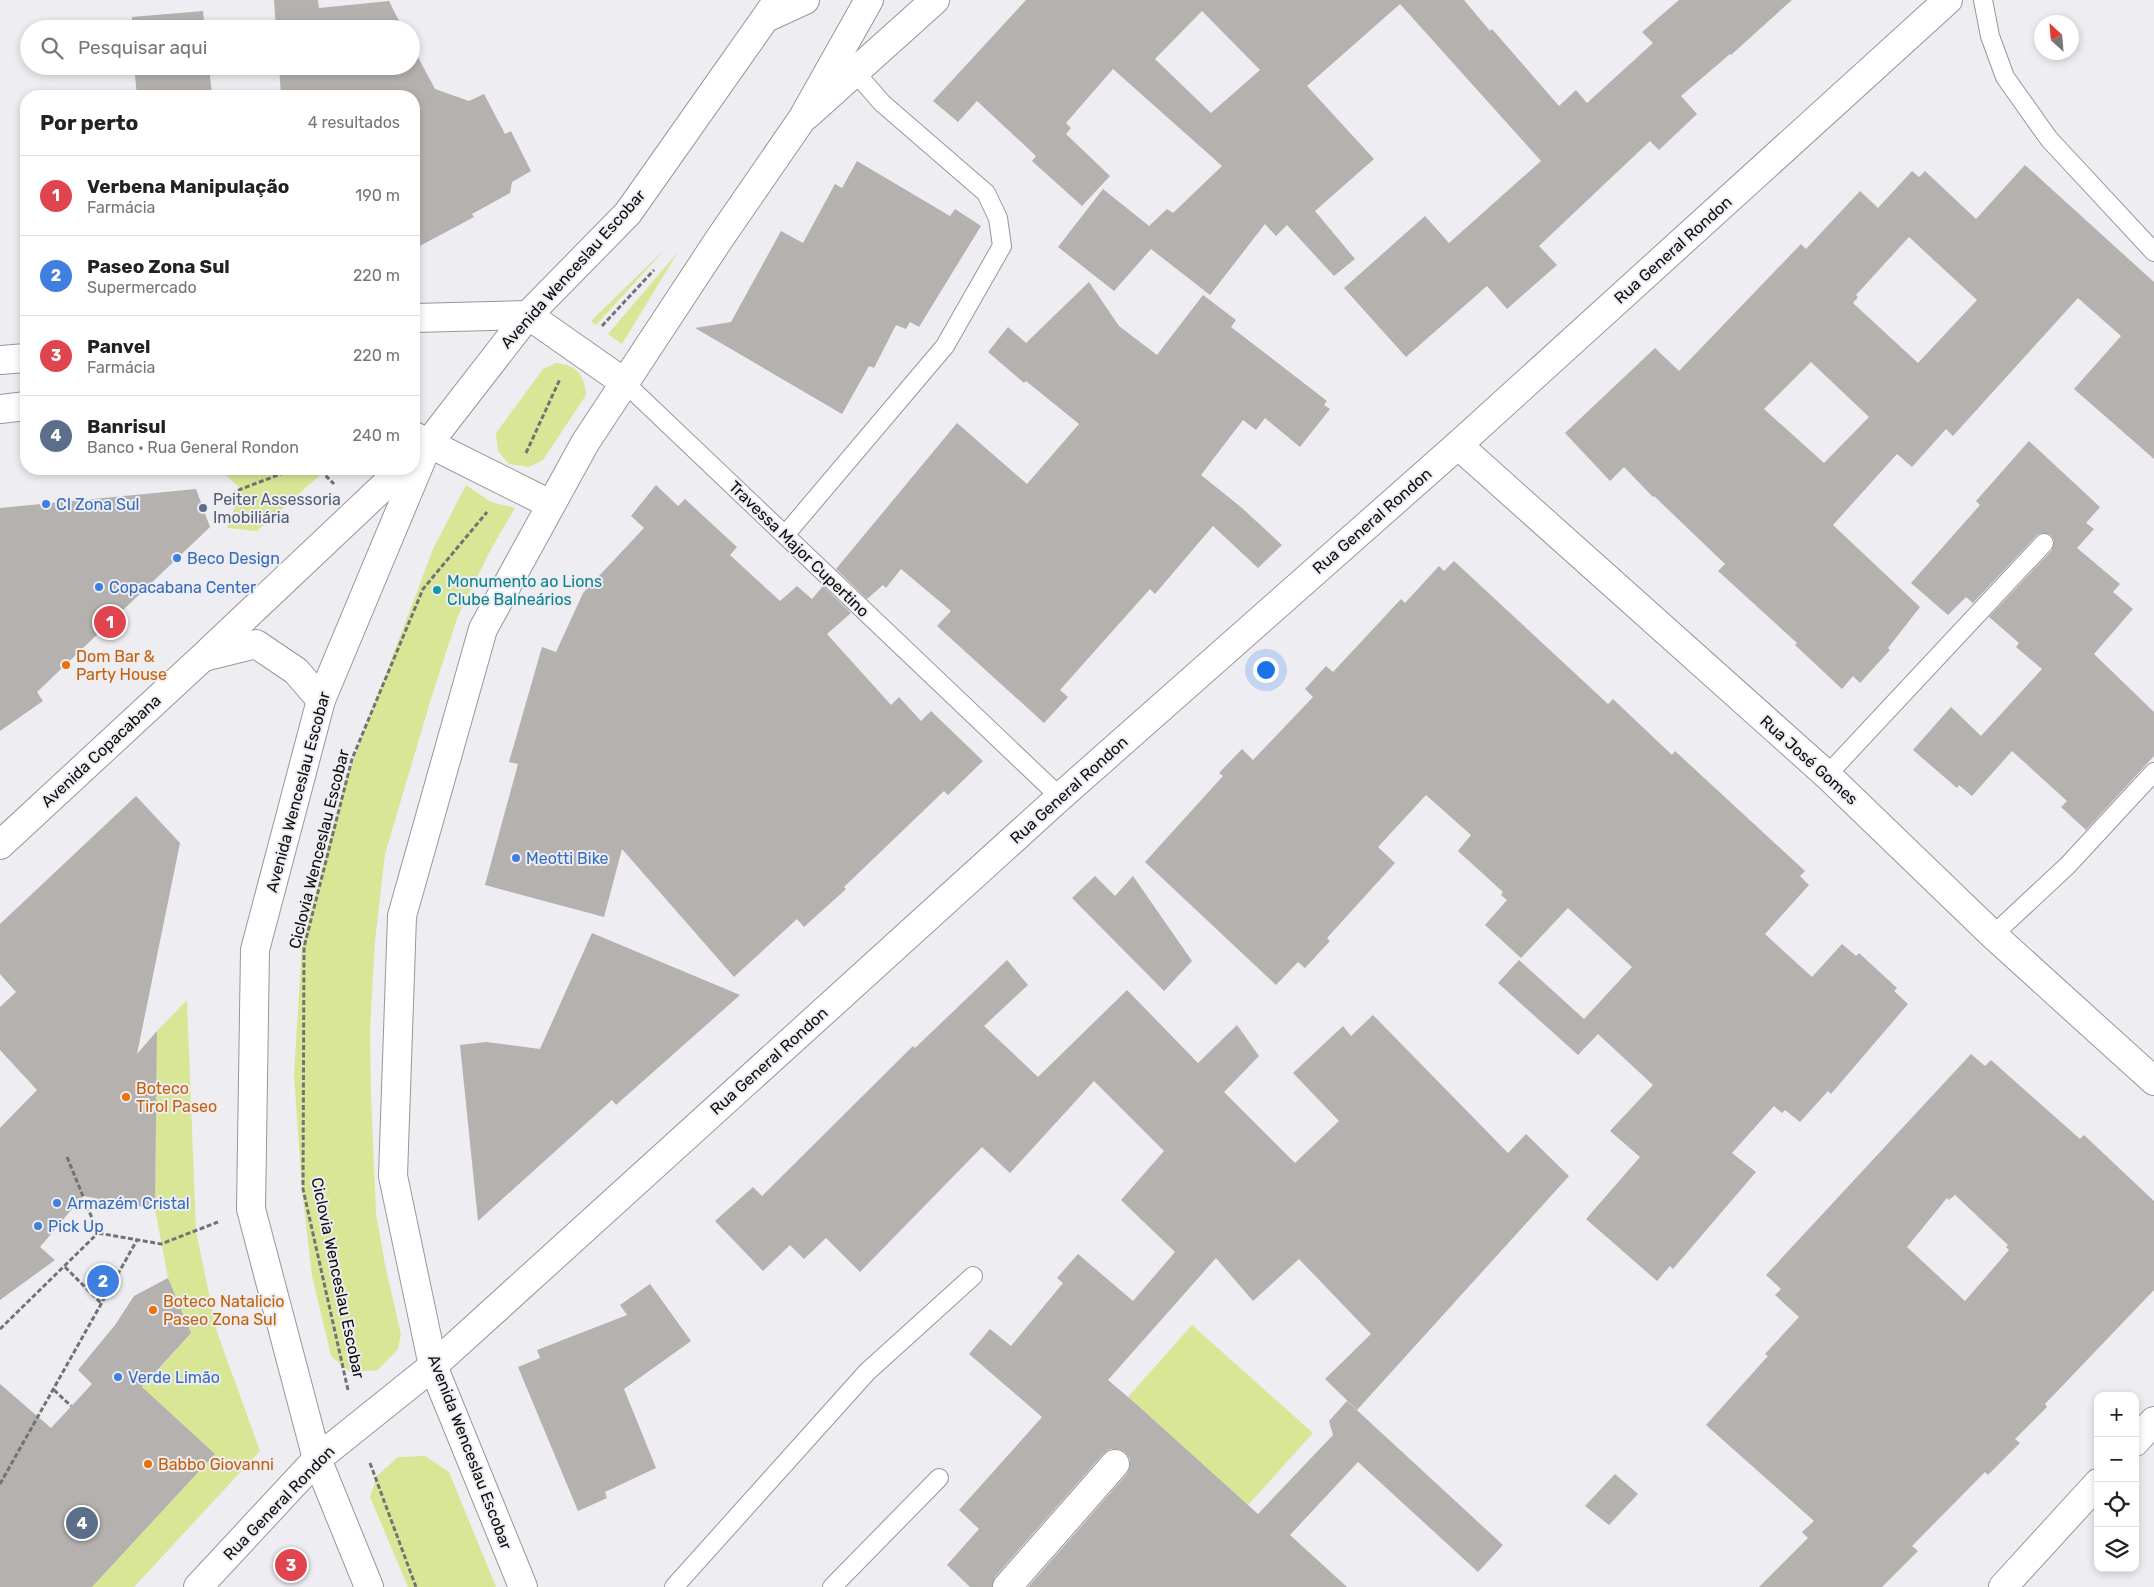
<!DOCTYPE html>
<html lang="pt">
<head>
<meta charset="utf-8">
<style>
	body { margin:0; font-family:Rubik,sans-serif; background:#f2f2f2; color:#222 }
	.controls { position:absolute; right:15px; bottom:15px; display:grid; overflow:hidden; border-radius:10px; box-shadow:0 2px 8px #0003 }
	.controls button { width:45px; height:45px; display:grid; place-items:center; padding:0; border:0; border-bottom:1px solid #e0e0e0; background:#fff; color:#222; font:25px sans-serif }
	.compass { position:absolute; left:2034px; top:15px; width:45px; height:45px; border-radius:50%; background:#fff; box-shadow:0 2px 8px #0003; rotate:334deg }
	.you { position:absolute; left:1265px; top:669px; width:18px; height:18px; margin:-12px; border:4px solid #fff; border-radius:50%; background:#1a73e8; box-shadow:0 0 0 8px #1a73e833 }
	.badge { display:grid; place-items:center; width:32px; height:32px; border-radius:50%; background:#35735f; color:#fff; font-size:16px; font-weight:700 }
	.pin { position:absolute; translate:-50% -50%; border:2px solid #fff; box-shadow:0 1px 5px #0006 }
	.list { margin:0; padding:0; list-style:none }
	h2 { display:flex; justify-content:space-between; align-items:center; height:65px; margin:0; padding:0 20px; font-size:21px }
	h2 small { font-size:16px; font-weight:400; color:#767676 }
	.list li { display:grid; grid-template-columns:32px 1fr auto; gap:15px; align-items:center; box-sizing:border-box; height:80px; padding:0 20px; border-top:1px solid #e0e0e0 }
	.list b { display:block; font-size:19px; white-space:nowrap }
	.list p { margin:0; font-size:16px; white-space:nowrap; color:#767676 }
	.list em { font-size:16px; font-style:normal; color:#767676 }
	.icon { flex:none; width:28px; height:28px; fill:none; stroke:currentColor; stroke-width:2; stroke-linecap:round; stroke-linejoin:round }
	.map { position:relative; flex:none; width:2154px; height:1587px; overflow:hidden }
	.search { position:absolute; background:#fff; box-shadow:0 2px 8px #0003; left:20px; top:20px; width:400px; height:55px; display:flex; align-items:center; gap:12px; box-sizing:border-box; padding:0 18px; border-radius:28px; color:#767676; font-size:19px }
	.panel { position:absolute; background:#fff; box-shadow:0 2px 8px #0003; left:20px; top:90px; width:400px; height:385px; border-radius:20px }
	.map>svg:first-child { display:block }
	.green { fill:#d8e696 }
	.building { fill:#b5b1ae; fill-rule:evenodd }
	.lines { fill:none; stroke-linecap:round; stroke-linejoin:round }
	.lane-casing { stroke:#97979b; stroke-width:20 }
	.street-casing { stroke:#97979b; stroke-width:30 }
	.secondary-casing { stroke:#97979b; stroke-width:30 }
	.path { stroke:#737375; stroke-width:3; stroke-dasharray:5 2.5; stroke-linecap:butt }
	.lane { stroke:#fff; stroke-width:18 }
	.street { stroke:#fff; stroke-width:28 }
	.secondary { stroke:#fff; stroke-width:28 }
	.shop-dot { fill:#3f7fe0; stroke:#ededf2; stroke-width:2 }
	.service-dot { fill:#5c6f8a; stroke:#ededf2; stroke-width:2 }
	.culture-dot { fill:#0f9aa8; stroke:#ededf2; stroke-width:2 }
	.food-dot { fill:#e8710a; stroke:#ededf2; stroke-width:2 }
	.labels { text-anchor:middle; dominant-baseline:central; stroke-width:4; stroke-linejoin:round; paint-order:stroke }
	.street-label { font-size:16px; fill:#0d0d0e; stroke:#ededf2 }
	.service-label { font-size:16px; fill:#4e5e75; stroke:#ededf2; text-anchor:start }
	.shop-label { font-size:16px; fill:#366cbe; stroke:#ededf2; text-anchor:start }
	.culture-label { font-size:16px; fill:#0d838f; stroke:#ededf2; text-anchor:start }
	.food-label { font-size:16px; fill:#c56008; stroke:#ededf2; text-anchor:start }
</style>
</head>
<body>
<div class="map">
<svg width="2154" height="1587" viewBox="0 0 2154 1587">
	<rect width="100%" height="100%" fill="#ededf2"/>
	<g class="green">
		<polygon points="669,245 596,325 591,321"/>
		<polygon points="678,252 622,344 608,334"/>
		<path d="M556,363C576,365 585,375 586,395L543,460L529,467L509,464L498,451L496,433L543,369Z"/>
		<polygon points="219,469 327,469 257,531 227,528 241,489"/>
		<polygon points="466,485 491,502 515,508 491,549 458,616 433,692 385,854 375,941 370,1029 371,1096 376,1213 385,1265 401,1334 398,1349 378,1370 350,1372 331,1356 312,1276 302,1189 294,1075 302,947 345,782 433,549"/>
		<polygon points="187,1000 196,1231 217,1332 260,1451 134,1587 92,1587 215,1454 142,1388 191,1333 168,1278 155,1209 157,1031"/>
		<polygon points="1192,1325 1313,1433 1248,1505 1128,1397"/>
		<polygon points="425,1456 449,1472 496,1587 408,1587 370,1497 377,1476 398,1457"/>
	</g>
	<g class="building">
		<polygon points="274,0 318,0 319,8 389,1 403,29 276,29"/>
		<path d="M1026,0H1464L1490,31L1492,29L1559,106L1576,90L1587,103L1653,43L1642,32L1679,0H1792L1731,55L1730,54L1681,96L1697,114L1659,150L1650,141L1539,246L1557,265L1507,309L1487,286L1406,357L1344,288L1425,216L1449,243L1541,161L1400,4L1307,86L1374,159L1315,211L1355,259L1334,276L1287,225L1276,236L1265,224L1210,295L1151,249L1114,291L1058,247L1103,189L1149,226L1167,209L1173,213L1222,166L1113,69L1066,123L1071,128L1066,134L1110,176L1082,206L1032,161L1036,156L977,101L958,122L933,101ZM1202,11L1260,70L1211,113L1155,59Z"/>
		<polygon points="203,11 205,29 130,29 130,27 132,27 132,17"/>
		<polygon points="411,44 435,89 469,101 484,94 505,134 511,131 531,171 512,182 510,193 472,214 474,217 414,249 414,96 281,96 279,66 411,66"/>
		<polygon points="134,66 209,66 212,96 137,96"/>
		<polygon points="857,161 950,216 955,209 981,226 919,327 910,322 906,329 896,325 874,368 869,366 842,414 695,328 731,322 781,231 803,243 835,184 842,188"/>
		<path d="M2025,165L2154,282V459L2074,389L2121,336L2078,298L1953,436L1946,429L1912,467L1897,454L1833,525L1920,607L1888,648L1890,650L1860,683L1853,676L1842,689L1795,645L1797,643L1718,571L1725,564L1654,496L1653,497L1624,467L1610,481L1565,433L1655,348L1679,371L1801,244L1806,249L1860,191L1878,208L1912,171L1919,177L1925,171L1976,219ZM1909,237L1977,300L1918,363L1853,303L1858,297L1856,295ZM1811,362L1869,417L1824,463L1764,409Z"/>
		<polygon points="1089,282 1119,326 1157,355 1203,295 1236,320 1231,327 1327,401 1324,405 1330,409 1300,447 1265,418 1256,430 1243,420 1201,475 1242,508 1282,545 1258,568 1213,526 1155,594 1150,589 1060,690 1068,697 1044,723 937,626 951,611 901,569 886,588 883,585 867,599 836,569 957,423 1027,484 1079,424 1026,381 1024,383 988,352 1008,327 1026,343"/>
		<polygon points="2029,441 2100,507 2086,523 2094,529 2077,548 2120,584 2113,592 2133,609 2094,654 2154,712 2154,756 2086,830 2061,807 2067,801 2012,751 1972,796 1959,785 1957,788 1913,750 1951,707 1981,736 2042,669 2016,647 2019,643 1989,617 2052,550 2054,540 2051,535 2041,533 2037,535 1973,603 1966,597 1948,615 1911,583 1980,505 1976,501"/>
		<polygon points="656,485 678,506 685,499 737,547 730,555 780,601 797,586 812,599 823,586 851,613 827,634 891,705 899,697 921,721 931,711 983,761 948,795 944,791 844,887 846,889 804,927 797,919 734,977 622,849 604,917 485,885 518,764 509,762 542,647 556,652 583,593 644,528 631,516"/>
		<polygon points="196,489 210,527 37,692 43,701 0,731 0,508"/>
		<polygon points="1454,561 1608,704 1613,699 1672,755 1675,751 1805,871 1800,876 1809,885 1765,934 1812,977 1842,944 1856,956 1859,953 1897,988 1894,991 1908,1004 1831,1094 1828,1091 1800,1122 1785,1110 1782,1113 1774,1106 1732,1153 1756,1172 1673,1269 1670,1266 1657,1281 1586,1219 1640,1157 1610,1131 1653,1085 1598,1034 1578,1055 1498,983 1519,960 1584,1019 1632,967 1568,908 1521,958 1485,925 1507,900 1501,895 1503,892 1458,851 1471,835 1426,795 1378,847 1395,863 1327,938 1330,941 1305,968 1298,962 1276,985 1145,862 1223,776 1219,773 1242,749 1253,760 1313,697 1305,689 1326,666 1333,672 1401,599 1405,603 1439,566 1444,571"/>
		<polygon points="136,796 180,843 137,1054 157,1031 155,1209 83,1196 40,1247 55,1260 0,1300 0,1128 37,1090 0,1050 0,1007 16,992 0,974 0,924"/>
		<polygon points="1095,876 1115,896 1133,876 1192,961 1164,991 1072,898"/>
		<polygon points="592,933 740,995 616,1105 612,1100 478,1221 460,1045 486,1042 540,1049"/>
		<polygon points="1007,960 1028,985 984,1026 1038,1077 1127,990 1198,1063 1237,1025 1259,1056 1224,1092 1295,1163 1339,1121 1293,1073 1343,1026 1351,1036 1373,1015 1508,1153 1526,1134 1569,1176 1357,1410 1325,1379 1371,1334 1299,1259 1253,1301 1216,1258 1108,1380 1135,1403 1258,1514 1333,1435 1329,1421 1347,1401 1503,1545 1478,1572 1358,1462 1290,1535 1347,1587 1028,1587 1127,1474 1130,1467 1130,1459 1125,1452 1118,1449 1110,1449 1103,1454 995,1577 992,1587 970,1587 947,1565 979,1529 959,1510 1042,1417 969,1354 990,1329 1011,1346 1063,1283 1057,1278 1078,1254 1133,1301 1175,1252 1121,1200 1164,1151 1094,1081 1010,1173 982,1147 860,1272 826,1238 804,1259 790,1245 763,1271 715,1221 753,1187 762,1196 913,1046 915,1048"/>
		<path d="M1971,1054L1985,1066L1991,1060L2080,1139L2084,1135L2154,1201V1290L2045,1404L2047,1407L2015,1439L2020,1443L1988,1475L1985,1472L1912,1546L1918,1551L1882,1587H1759L1808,1538L1802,1532L1814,1521L1706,1425L1768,1356L1765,1354L1799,1317L1775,1295L1781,1289L1766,1275ZM1955,1195L2008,1245L2006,1247L2009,1250L1965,1301L1907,1247L1947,1198L1949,1200Z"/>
		<polygon points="168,1278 191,1333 142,1387 215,1454 92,1587 0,1587 0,1384 51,1428 92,1384 78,1370 115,1325 134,1296"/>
		<polygon points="650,1284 691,1341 624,1389 656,1468 605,1492 607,1498 578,1511 518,1367 540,1358 537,1350 627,1315 620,1305"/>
		<polygon points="1615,1474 1638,1494 1609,1525 1585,1506"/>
	</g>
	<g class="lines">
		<g class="lane-casing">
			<g id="lane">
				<polyline points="1983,0 1990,36 2005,77 2049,139 2154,252"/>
				<polyline points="625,383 1060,797"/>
				<polyline points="785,535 945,346 1002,246 998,218 986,193 882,103 855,72"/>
				<polyline points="1827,775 2044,543"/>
				<polyline points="1993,935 2068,865 2154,772"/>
				<polyline points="674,1587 867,1372 973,1276"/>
				<polyline points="832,1587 939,1478"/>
			</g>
		</g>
		<g class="street-casing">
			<g id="street">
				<polyline points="768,17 805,0"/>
				<polyline points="807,115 935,0"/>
				<polyline points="1458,445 1827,775 1993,935 2154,1081"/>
				<polyline points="198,1587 317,1459 433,1366 1060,797 1458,445 1948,0"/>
				<polyline points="1007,1587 1115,1464"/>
			</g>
		</g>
		<g class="secondary-casing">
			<g id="secondary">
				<polyline points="414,318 528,315 625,383"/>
				<polyline points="0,360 26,358"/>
				<polyline points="0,409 26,406"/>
				<polyline points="414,436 550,504"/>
				<polyline points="204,657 256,644 296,671 321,700"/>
				<polyline points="0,845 202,658 402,469"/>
				<polyline points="2135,1442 2154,1421"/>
				<polyline points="369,1587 317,1459 251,1209 255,950 321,700 428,444 528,315 628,213 778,0"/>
				<polyline points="523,1587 433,1366 393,1176 402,916 483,629 585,443 720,238 802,119 869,0"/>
				<polyline points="2003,1587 2098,1483"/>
			</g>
		</g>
		<g class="path">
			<polyline points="602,326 654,270"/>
			<polyline points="526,453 560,379"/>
			<polyline points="297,469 323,473 334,484"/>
			<polyline points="225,498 241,489 294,469"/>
			<polyline points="67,1157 98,1233 161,1244 218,1222"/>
			<polyline points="65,1267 102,1304"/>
			<polyline points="0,1329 98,1233"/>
			<polyline points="54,1390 71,1406"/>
			<polyline points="348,1390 303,1189 304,947 352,759 423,589 487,512"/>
			<polyline points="370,1463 416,1587"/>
			<polyline points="0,1484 137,1240"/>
		</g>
		<use href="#lane" class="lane"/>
		<use href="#street" class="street"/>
		<use href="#secondary" class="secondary"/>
	</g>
	<g class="shop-dot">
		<circle cx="46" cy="504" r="5"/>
		<circle cx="177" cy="558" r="5"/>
		<circle cx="99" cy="587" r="5"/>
		<circle cx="516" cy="858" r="5"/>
		<circle cx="57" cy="1203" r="5"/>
		<circle cx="38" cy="1226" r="5"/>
		<circle cx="118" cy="1377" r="5"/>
	</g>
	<circle class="service-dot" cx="203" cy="508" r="5"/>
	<circle class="culture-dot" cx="437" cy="590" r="5"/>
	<g class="food-dot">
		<circle cx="66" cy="665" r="5"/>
		<circle cx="126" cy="1097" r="5"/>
		<circle cx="153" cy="1310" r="5"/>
		<circle cx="148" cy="1464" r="5"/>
	</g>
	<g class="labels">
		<g class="street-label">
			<text transform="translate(1673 250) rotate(-42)">Rua General Rondon</text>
			<text transform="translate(573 269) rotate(-48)">Avenida Wenceslau Escobar</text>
			<text transform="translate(1372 521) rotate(-41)">Rua General Rondon</text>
			<text transform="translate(799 549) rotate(44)">Travessa Major Cupertino</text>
			<text transform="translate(101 751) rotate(-43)">Avenida Copacabana</text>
			<text transform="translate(1809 760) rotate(42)">Rua José Gomes</text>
			<text transform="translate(1069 790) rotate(-42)">Rua General Rondon</text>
			<text transform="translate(298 792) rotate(-75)">Avenida Wenceslau Escobar</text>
			<text transform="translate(319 849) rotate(-76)">Ciclovia Wenceslau Escobar</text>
			<text transform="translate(769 1061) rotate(-42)">Rua General Rondon</text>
			<text transform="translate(338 1278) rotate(78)">Ciclovia Wenceslau Escobar</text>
			<text transform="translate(470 1452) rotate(69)">Avenida Wenceslau Escobar</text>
			<text transform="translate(279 1503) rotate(-46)">Rua General Rondon</text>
		</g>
		<g class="service-label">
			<text x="213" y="499">Peiter Assessoria<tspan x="213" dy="18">Imobiliária</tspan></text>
		</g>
		<g class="shop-label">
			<text x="56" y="504">CI Zona Sul</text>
			<text x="187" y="558">Beco Design</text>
			<text x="109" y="587">Copacabana Center</text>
			<text x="526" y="858">Meotti Bike</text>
			<text x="67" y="1203">Armazém Cristal</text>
			<text x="48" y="1226">Pick Up</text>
			<text x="128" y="1377">Verde Limão</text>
		</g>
		<g class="culture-label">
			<text x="447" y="581">Monumento ao Lions<tspan x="447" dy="18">Clube Balneários</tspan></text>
		</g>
		<g class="food-label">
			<text x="76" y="656">Dom Bar &amp;<tspan x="76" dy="18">Party House</tspan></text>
			<text x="136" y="1088">Boteco<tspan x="136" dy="18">Tirol Paseo</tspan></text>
			<text x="163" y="1301">Boteco Natalicio<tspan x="163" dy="18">Paseo Zona Sul</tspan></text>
			<text x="158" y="1464">Babbo Giovanni</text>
		</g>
	</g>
</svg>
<div class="controls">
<button>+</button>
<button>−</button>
<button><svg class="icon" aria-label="locate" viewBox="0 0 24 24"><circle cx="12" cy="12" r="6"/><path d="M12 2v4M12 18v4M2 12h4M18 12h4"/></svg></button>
<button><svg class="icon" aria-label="layers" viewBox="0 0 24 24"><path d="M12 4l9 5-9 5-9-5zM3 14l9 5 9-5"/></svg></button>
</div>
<svg class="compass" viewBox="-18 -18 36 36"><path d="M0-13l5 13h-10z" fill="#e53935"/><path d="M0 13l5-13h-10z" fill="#767676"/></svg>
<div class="you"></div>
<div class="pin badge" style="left:110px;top:622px;background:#e0444e">1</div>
<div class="pin badge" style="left:103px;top:1281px;background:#3f7fe0">2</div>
<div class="pin badge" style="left:291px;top:1565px;background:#e0444e">3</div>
<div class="pin badge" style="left:82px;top:1523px;background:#5c6f8a">4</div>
<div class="search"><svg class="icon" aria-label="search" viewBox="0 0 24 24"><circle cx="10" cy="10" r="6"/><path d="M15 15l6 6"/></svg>Pesquisar aqui</div>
<section class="panel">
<h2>Por perto<small>4 resultados</small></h2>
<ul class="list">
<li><span class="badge" style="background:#e0444e">1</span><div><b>Verbena Manipulação</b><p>Farmácia</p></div><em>190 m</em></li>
<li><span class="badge" style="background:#3f7fe0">2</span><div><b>Paseo Zona Sul</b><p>Supermercado</p></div><em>220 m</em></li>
<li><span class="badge" style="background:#e0444e">3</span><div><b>Panvel</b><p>Farmácia</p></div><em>220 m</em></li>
<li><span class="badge" style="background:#5c6f8a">4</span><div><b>Banrisul</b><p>Banco · Rua General Rondon</p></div><em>240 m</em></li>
</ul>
</section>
</div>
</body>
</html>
